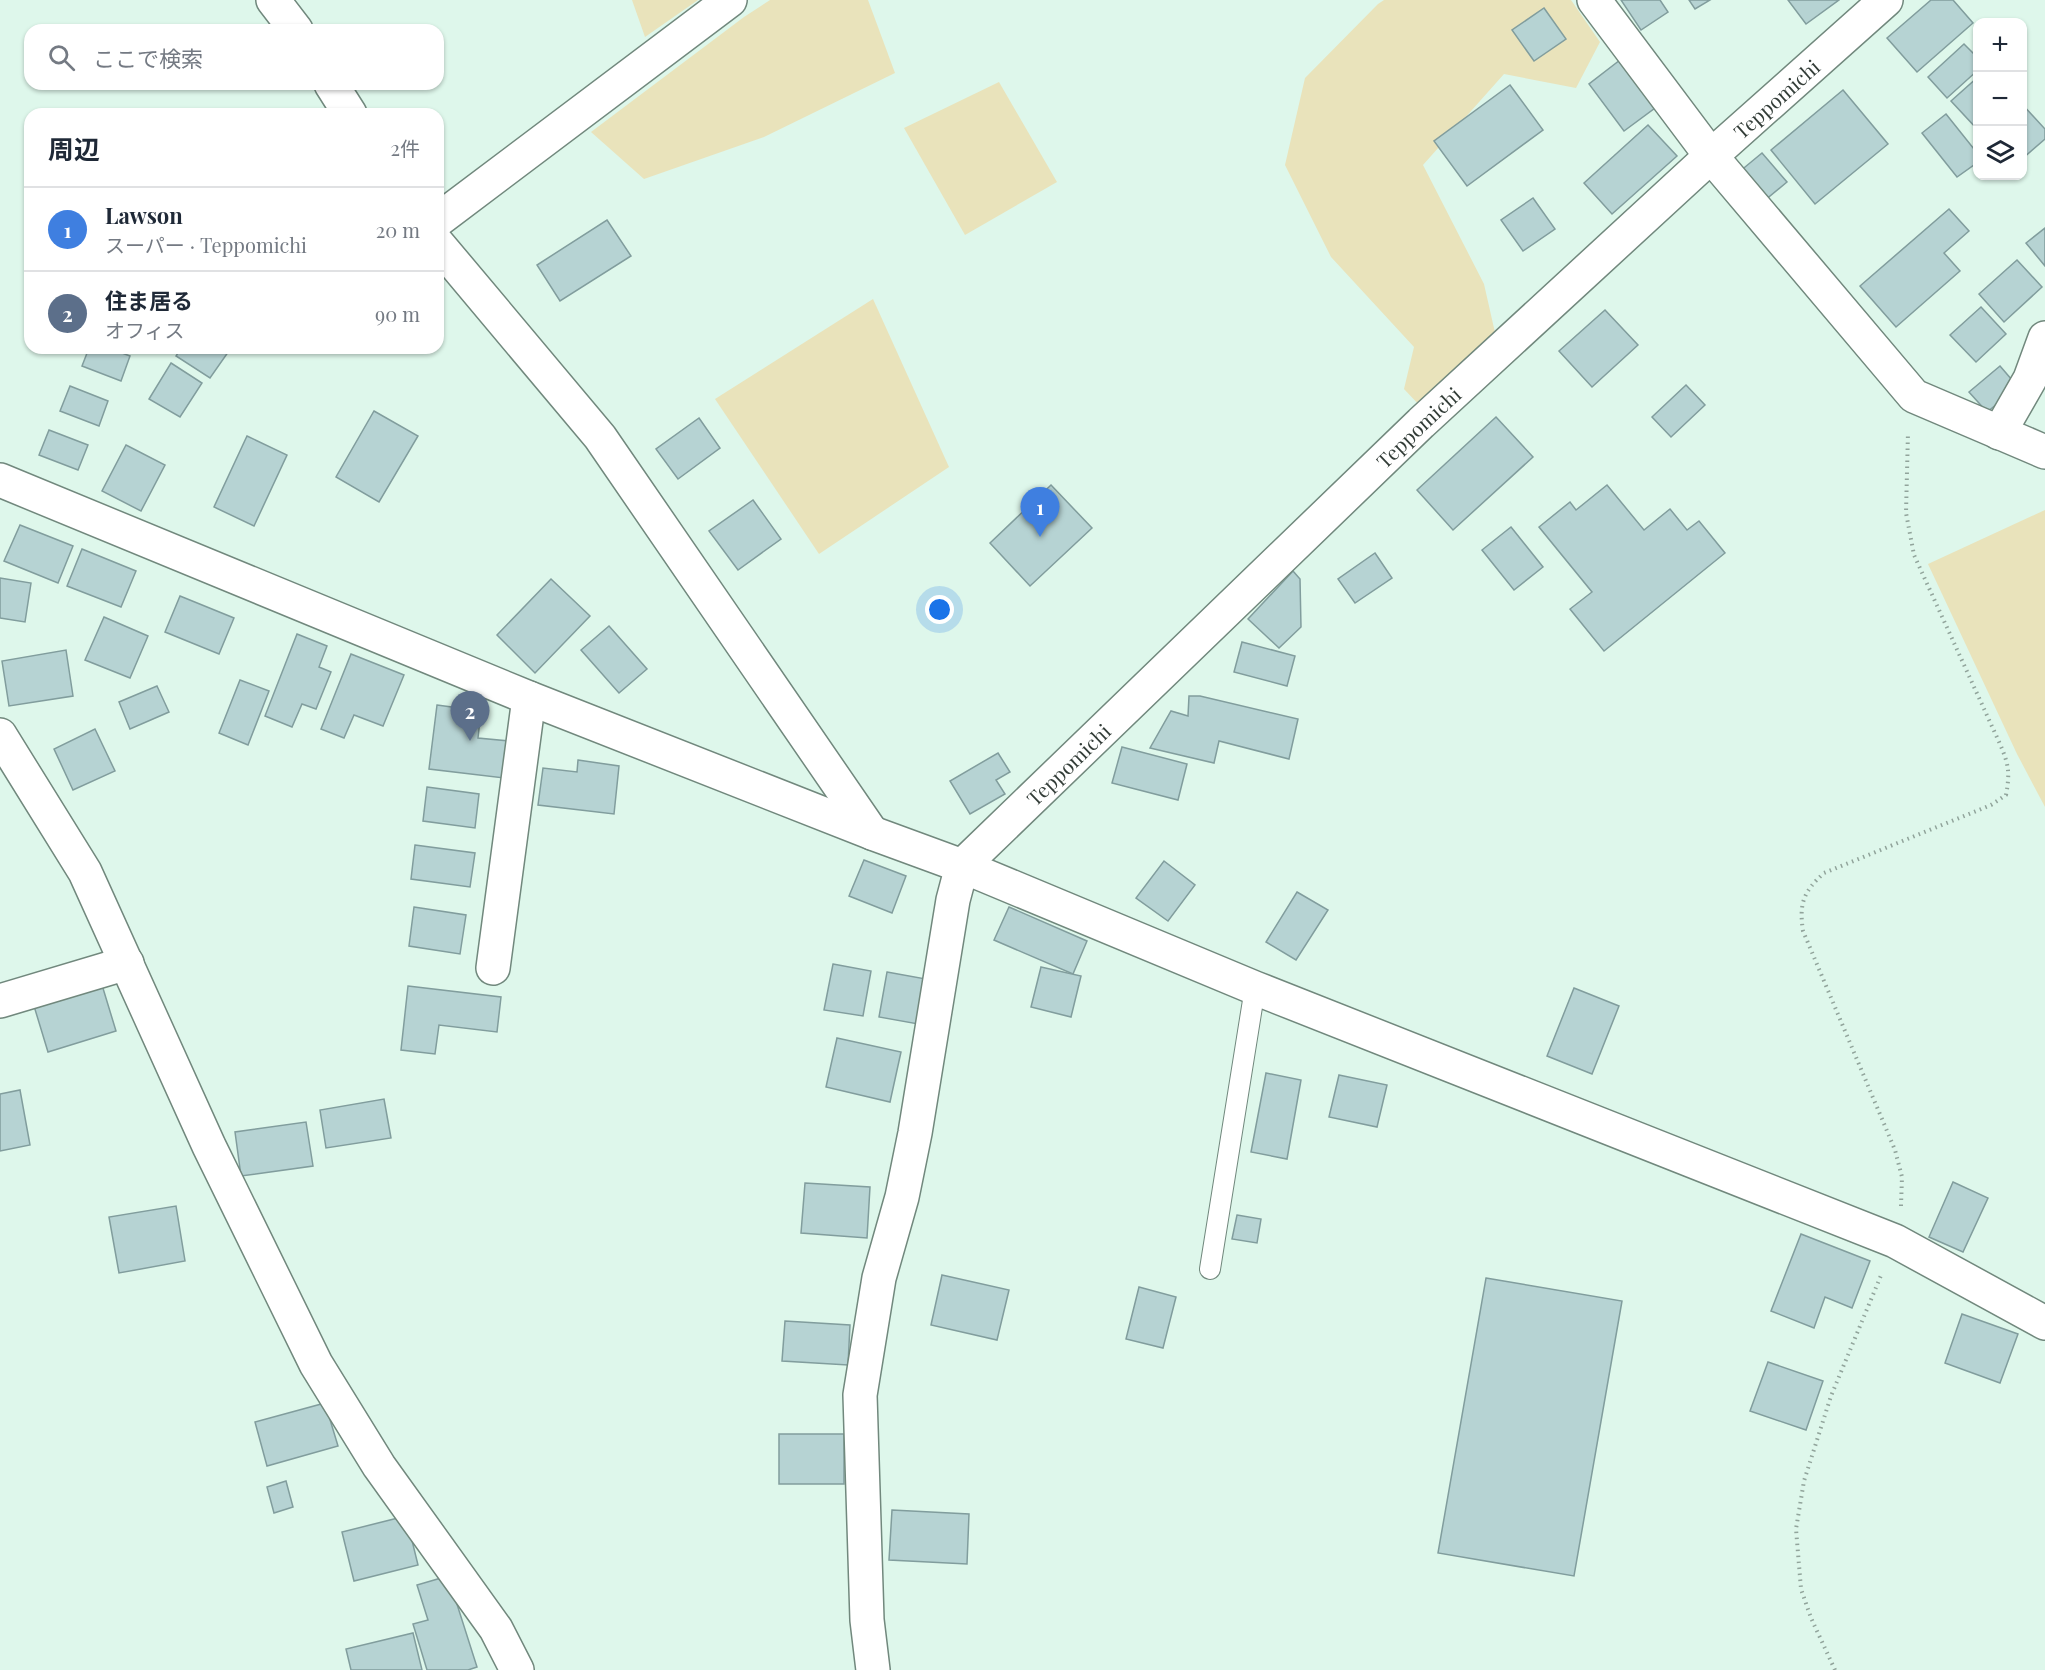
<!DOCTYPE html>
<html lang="ja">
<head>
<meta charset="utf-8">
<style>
	body { margin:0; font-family:"Playfair Display","Noto Sans JP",serif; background:#f6f6f7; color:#1f2937 }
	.controls { position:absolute; right:18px; top:18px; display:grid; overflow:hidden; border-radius:12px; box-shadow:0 2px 4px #0004 }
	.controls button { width:54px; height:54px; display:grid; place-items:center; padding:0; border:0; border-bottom:2px solid #e0e1e3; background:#fff; color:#1f2937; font:30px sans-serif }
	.you { position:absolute; left:940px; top:610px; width:21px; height:21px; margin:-15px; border:4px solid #fff; border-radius:50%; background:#1a73e8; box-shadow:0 0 0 9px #1a73e833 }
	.badge { display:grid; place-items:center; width:39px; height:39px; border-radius:50%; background:#89248c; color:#fff; font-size:20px; font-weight:700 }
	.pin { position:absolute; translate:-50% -50px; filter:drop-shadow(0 2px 3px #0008) }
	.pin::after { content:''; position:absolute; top:32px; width:21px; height:18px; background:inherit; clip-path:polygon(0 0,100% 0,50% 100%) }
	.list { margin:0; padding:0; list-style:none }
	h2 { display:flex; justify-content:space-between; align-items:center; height:78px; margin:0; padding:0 24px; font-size:26px }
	h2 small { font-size:20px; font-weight:400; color:#747a83 }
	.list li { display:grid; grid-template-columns:39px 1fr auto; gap:18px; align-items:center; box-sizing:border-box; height:84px; padding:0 24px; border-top:2px solid #e0e1e3 }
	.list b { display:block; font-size:22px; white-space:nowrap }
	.list p { margin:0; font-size:20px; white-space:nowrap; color:#747a83 }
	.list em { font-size:20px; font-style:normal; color:#747a83 }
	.icon { flex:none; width:33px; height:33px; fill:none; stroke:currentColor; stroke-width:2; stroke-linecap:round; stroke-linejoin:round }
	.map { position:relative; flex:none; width:2045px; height:1670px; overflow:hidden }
	.search { position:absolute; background:#fff; box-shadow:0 2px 4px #0004; left:24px; top:24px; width:420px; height:66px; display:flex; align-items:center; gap:15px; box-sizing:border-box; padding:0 21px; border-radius:18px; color:#747a83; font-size:22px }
	.panel { position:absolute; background:#fff; box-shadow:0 2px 4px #0004; left:24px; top:108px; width:420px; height:246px; border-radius:18px }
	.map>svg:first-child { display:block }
	.green { fill:#e9e3bb }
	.building { fill:#b6d3d3; stroke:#819d9d; stroke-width:1.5 }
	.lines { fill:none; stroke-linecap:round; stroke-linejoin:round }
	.service-casing { stroke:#71887d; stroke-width:22 }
	.minor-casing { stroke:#71887d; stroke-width:36 }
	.tertiary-casing { stroke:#71887d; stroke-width:36 }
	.path { stroke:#91a49b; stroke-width:4; stroke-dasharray:1.5 4.5; stroke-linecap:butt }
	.service { stroke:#fff; stroke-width:20 }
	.minor { stroke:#fff; stroke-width:33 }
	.tertiary { stroke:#fff; stroke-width:33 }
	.labels { text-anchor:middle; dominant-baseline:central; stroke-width:4.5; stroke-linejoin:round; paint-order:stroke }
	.street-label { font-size:20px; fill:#333d38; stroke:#fff }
</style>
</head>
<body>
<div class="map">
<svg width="2045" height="1670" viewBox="0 0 2045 1670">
	<rect width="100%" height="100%" fill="#def7eb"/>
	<g class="green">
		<polygon points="632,0 698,0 645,37"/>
		<polygon points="770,0 868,0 895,73 764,137 644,179 591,132 744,17"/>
		<polygon points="1384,0 1571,0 1600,42 1576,88 1504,74 1423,165 1484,284 1496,337 1422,408 1404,389 1414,347 1331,257 1285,165 1305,78 1378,4"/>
		<polygon points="999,82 1057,182 965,235 904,128"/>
		<polygon points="873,299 949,467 819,554 715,399"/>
		<polygon points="2045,510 2045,807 2017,754 1928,564"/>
	</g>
	<g class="building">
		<polygon points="1621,0 1660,0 1668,12 1641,30"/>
		<polygon points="1689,0 1710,0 1695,9"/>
		<polygon points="1788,0 1839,0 1806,24"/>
		<polygon points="1931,0 1953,0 1973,23 1917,72 1887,38"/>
		<polygon points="1544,8 1566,39 1534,61 1512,30"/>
		<polygon points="1964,44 1978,58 1978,70 1947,98 1928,77"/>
		<polygon points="1620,60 1655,108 1624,131 1589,84"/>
		<polygon points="1978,77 1978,130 1951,101"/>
		<polygon points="1510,85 1543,130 1467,186 1434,141"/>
		<polygon points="1843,90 1888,144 1815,204 1771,150"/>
		<polygon points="2022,104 2045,129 2045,139 2022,159"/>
		<polygon points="1946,114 1978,154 1978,162 1957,177 1922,133"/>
		<polygon points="1648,125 1677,156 1612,214 1584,183"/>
		<polygon points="1762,153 1787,182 1764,201 1739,172"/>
		<polygon points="1533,198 1555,229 1523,251 1501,220"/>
		<polygon points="1949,209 1969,231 1944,253 1960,271 1896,327 1860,286"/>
		<polygon points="607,220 631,256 560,301 537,265"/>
		<polygon points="2045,228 2045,266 2026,243"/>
		<polygon points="2017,260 2042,287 2004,322 1979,294"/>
		<polygon points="1981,307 2006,334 1976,362 1950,335"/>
		<polygon points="1605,310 1638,345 1592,387 1559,351"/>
		<polygon points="89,348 109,348 130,356 121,381 82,366"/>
		<polygon points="181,348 231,348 210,378 176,356"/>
		<polygon points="171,363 202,383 180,417 149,399"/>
		<polygon points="2000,366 2018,387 1987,412 1969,392"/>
		<polygon points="1686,385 1705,405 1671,437 1652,417"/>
		<polygon points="70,386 108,401 99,426 60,411"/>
		<polygon points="374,411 418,436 379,502 336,477"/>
		<polygon points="1496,417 1533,457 1453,530 1417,490"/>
		<polygon points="699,418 720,448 678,479 656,449"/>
		<polygon points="49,430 88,445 78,470 39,455"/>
		<polygon points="247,436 287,455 254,526 214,507"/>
		<polygon points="126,445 165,465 141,511 102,491"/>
		<polygon points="1051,485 1092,528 1030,586 990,543"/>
		<polygon points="1607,485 1644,530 1670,509 1687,530 1699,521 1725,553 1604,651 1570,609 1592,592 1539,527 1570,502 1576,510"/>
		<polygon points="753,500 781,539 738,570 709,531"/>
		<polygon points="20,525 73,546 58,583 4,561"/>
		<polygon points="1511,527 1543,567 1514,590 1482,550"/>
		<polygon points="82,549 136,571 121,607 67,586"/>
		<polygon points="1375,553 1392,578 1355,603 1338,579"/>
		<polygon points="1293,571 1300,579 1301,627 1279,648 1248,619"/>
		<polygon points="0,578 31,583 25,622 0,618"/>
		<polygon points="551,579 590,616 535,673 497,635"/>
		<polygon points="180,596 234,618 219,654 165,632"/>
		<polygon points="104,617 148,636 130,678 85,660"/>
		<polygon points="609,626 647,669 619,693 581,650"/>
		<polygon points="297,634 327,646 319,667 331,672 316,709 302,704 292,727 265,716"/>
		<polygon points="1242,642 1295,656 1287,686 1234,672"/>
		<polygon points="66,650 73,696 9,706 2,661"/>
		<polygon points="351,654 404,675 383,726 354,715 344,738 321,729"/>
		<polygon points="240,680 269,691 248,745 219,733"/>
		<polygon points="157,686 169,712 130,729 119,702"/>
		<polygon points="1189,696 1200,696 1298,719 1289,759 1219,741 1214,763 1150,748 1171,711 1188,716"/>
		<polygon points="437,705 481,711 478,738 509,741 504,778 429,769"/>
		<polygon points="95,729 115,771 73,790 54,749"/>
		<polygon points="1122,747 1187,764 1178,800 1112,783"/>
		<polygon points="998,753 1010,772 996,780 1005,794 970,814 950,781"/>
		<polygon points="578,760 619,766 614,814 538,805 543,768 577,772"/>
		<polygon points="427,787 479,794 475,828 423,821"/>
		<polygon points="415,845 475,853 470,887 411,879"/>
		<polygon points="864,860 906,876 892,913 849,896"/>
		<polygon points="1164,861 1195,885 1168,921 1136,898"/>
		<polygon points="1297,892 1328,910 1296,960 1266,942"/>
		<polygon points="414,907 466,915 460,954 409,946"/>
		<polygon points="1009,907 1087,941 1073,974 994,940"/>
		<polygon points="833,964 871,971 863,1016 824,1010"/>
		<polygon points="1041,967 1081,976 1071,1017 1031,1007"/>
		<polygon points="887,972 926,979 918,1024 879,1017"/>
		<polygon points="102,985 116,1031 48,1052 34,1006"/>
		<polygon points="408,986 501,997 497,1032 439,1025 435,1054 401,1050"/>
		<polygon points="1574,988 1619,1006 1592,1074 1547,1056"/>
		<polygon points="837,1038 901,1052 890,1102 826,1087"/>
		<polygon points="1266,1073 1301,1080 1287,1159 1251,1152"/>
		<polygon points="1339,1075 1387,1085 1377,1127 1329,1117"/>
		<polygon points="20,1090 30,1145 0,1151 0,1094"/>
		<polygon points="384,1099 391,1138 326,1148 320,1110"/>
		<polygon points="306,1122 313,1166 241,1176 235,1132"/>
		<polygon points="1953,1182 1988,1198 1963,1252 1929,1237"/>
		<polygon points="805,1183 870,1187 867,1238 801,1233"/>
		<polygon points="176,1206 185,1261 119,1273 109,1217"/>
		<polygon points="1237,1215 1261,1219 1257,1243 1232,1239"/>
		<polygon points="1801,1234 1870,1261 1852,1308 1825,1297 1814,1328 1771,1311"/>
		<polygon points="942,1275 1009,1290 997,1340 931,1325"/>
		<polygon points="1486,1278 1622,1301 1574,1576 1438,1553"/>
		<polygon points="1139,1287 1176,1297 1163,1348 1126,1339"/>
		<polygon points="1962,1314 2018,1334 2000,1383 1945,1363"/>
		<polygon points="785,1321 850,1325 848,1365 782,1361"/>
		<polygon points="1768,1362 1823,1381 1806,1430 1750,1411"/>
		<polygon points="325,1403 338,1446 267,1466 255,1422"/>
		<rect x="779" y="1434" width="65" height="50"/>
		<polygon points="286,1481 293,1507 274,1513 267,1487"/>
		<polygon points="892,1510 969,1514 967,1564 889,1560"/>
		<polygon points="406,1516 418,1565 354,1581 342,1532"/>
		<polygon points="448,1576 477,1667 468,1670 427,1670 413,1624 428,1620 417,1585"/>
		<polygon points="413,1633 422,1670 351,1670 346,1649"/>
	</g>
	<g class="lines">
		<g class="service-casing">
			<polyline id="service" points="1210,1269 1255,988"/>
		</g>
		<g class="minor-casing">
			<g id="minor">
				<polyline points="273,0 296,30"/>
				<polyline points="1594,0 1711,156 1914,396 2045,452"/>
				<polyline points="331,84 350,114"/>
				<polyline points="438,220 730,0"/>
				<polyline points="438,244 600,437 872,833"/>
				<polyline points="1999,433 2030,379 2045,338"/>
				<polyline points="0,480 529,698 872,833 962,866"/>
				<polyline points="0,735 85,872 209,1146 316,1364 379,1466 496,1629 517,1670"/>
				<path id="s1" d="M962,866L1421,423L1711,156L1886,0"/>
				<polyline points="493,968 529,698"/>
				<polyline points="0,1001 127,963"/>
				<polyline points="873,1670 867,1620 860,1395 879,1278 902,1197 915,1133 953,900 962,866"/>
			</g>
		</g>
		<g class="tertiary-casing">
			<polyline id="tertiary" points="962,866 1255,988 1895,1241 2045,1323"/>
		</g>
		<g class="path">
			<path d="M1901,1206L1902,1177L1895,1150L1803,931C1799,904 1803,892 1824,873L1991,805L2006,795C2010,773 2009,765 2000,744L1914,555L1906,513L1908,432"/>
			<polyline points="1835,1670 1811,1618 1801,1589 1796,1529 1804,1481 1831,1396 1882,1273"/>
		</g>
		<use href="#service" class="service"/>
		<use href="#minor" class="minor"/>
		<use href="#tertiary" class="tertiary"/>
	</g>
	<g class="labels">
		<g class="street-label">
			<text stroke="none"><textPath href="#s1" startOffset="1119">Teppomichi</textPath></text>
			<text stroke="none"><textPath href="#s1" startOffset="633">Teppomichi</textPath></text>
			<text stroke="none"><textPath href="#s1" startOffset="147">Teppomichi</textPath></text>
		</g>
	</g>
</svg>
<div class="controls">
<button>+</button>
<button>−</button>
<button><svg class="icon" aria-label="layers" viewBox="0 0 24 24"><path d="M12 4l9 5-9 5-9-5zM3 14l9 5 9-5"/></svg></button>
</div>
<div class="you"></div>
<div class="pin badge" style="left:1040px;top:537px;background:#3f7fe0">1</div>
<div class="pin badge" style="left:470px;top:741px;background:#5c6f8a">2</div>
<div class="search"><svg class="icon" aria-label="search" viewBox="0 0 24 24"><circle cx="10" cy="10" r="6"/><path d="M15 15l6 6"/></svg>ここで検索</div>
<section class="panel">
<h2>周辺<small>2件</small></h2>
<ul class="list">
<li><span class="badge" style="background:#3f7fe0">1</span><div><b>Lawson</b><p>スーパー · Teppomichi</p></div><em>20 m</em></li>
<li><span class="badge" style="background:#5c6f8a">2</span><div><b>住ま居る</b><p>オフィス</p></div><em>90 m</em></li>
</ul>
</section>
</div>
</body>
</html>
